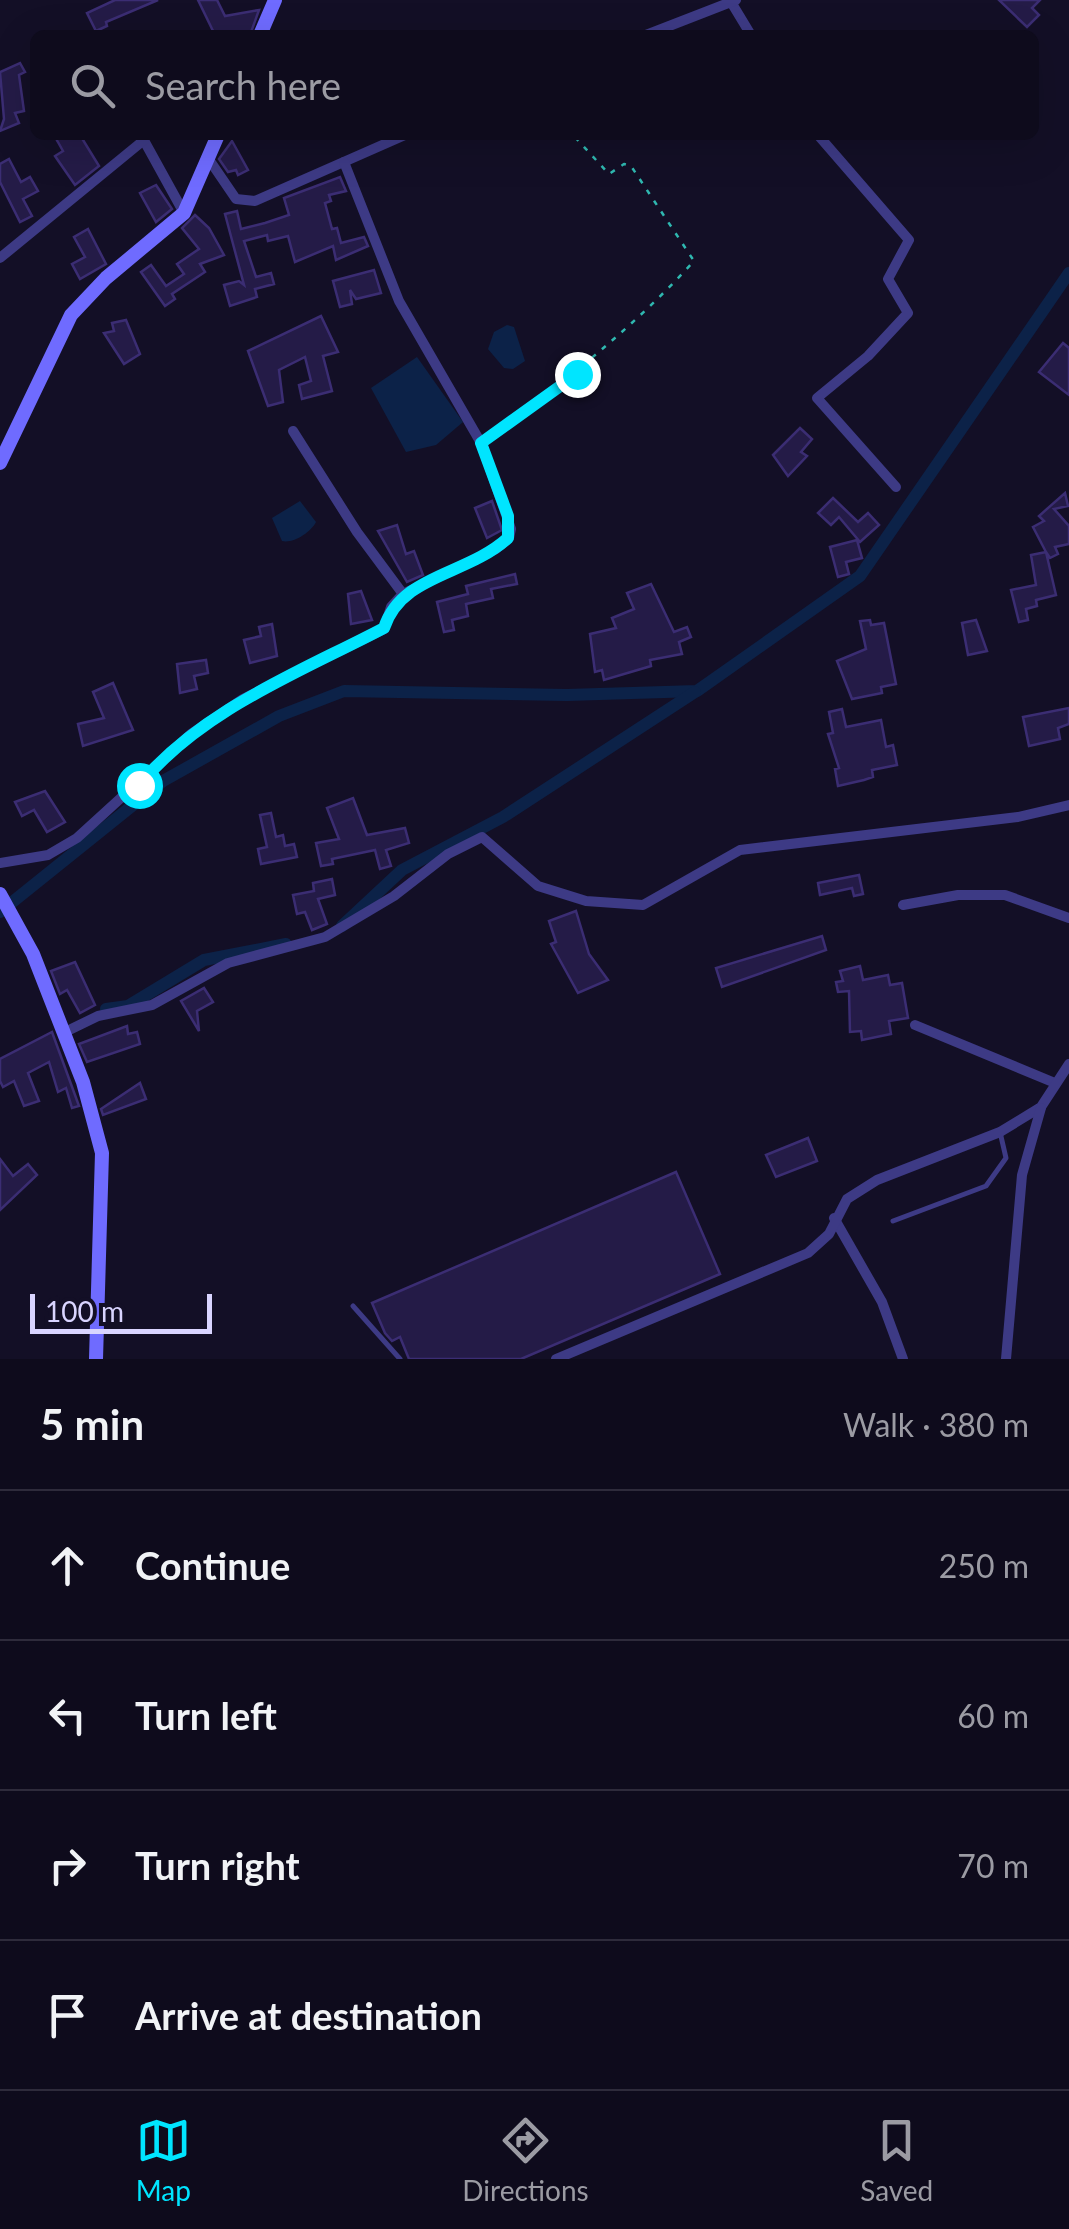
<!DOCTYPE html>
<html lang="en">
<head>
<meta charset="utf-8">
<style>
	body { margin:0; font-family:Lato,sans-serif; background:#1c1929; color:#f1f3f6 }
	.scale { position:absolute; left:30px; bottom:25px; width:182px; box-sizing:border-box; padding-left:10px; border:5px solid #d9d4ff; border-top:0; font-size:28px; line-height:35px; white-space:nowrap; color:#d9d4ff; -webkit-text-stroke:8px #130f26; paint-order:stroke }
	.stop { position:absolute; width:30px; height:30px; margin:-22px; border:8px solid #00e5ff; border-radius:50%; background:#fff }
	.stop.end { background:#00e5ff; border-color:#fff; box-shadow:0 2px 10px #0008 }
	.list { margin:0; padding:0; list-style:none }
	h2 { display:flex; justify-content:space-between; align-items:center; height:130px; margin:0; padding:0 40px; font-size:42px }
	h2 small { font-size:32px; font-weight:400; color:#9b9ba3 }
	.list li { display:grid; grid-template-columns:65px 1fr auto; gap:30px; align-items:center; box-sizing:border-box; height:150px; padding:0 40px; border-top:2px solid #2e2b3b }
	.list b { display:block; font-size:38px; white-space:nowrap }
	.list em { font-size:32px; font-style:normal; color:#9b9ba3 }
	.icon { flex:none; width:55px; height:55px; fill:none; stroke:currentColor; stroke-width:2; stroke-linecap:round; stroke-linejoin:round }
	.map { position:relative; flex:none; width:1069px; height:1359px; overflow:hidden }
	.search { position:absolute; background:#0e0b1c; box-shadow:0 10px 40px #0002; left:30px; right:30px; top:30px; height:110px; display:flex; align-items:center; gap:25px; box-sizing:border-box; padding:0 35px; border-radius:15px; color:#9b9ba3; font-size:38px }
	.sheet { height:730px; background:#0e0b1c }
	nav { display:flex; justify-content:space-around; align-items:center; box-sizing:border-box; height:140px; border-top:2px solid #2e2b3b; background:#0e0b1c; font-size:28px; color:#9b9ba3 }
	nav a { display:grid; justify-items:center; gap:5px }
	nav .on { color:#00e5ff }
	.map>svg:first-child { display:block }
	.water { fill:#0c2248 }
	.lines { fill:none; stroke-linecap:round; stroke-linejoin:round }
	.canal { stroke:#0c2248; stroke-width:12 }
	.building { fill:#241b47; stroke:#3b2d73; stroke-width:2.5 }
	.path { stroke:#2fb8b0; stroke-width:2.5; stroke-dasharray:5 8; stroke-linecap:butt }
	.lane { stroke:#3d3a85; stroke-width:5 }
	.street { stroke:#3d3a85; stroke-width:10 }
	.secondary { stroke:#6f6bff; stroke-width:14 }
	.route { stroke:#00e5ff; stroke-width:12 }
</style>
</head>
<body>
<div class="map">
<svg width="1069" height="1359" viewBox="0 0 1069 1359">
	<rect width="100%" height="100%" fill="#130f26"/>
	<g class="water">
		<polygon points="507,325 514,327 525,361 513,369 504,368 488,349 494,332"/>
		<polygon points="417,357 463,422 436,445 406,452 371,388"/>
		<path d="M300,501L316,522C311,532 293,544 282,541L272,518Z"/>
	</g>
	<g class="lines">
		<g class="canal">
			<polyline points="0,912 163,781 279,716 344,691 567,695 697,691 860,576 1069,273"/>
			<polyline points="342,926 402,870 503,817 695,692"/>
			<polyline points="106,1009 128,1006 204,960 286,944"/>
		</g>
	</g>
	<g class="building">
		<polygon points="115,0 158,0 106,22 107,26 96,31 87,13"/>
		<polygon points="198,0 217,0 225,16 259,10 250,35 215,35"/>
		<polygon points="999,0 1040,0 1032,8 1039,15 1027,27"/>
		<polygon points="20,63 25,72 19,75 24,111 15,113 19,123 0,131 4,119 0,72"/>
		<polygon points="54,135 80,135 99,166 75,185 55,156 63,151"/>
		<polygon points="232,141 248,170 238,175 236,170 228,172 219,159"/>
		<polygon points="9,159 21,182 30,177 38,191 23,199 32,216 20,222 0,182 0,164"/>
		<polygon points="340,177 346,191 329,195 331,201 325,203 332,229 337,228 341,243 364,237 368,246 336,260 333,246 295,262 288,236 268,241 267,235 244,241 256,277 271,273 274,284 255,289 257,297 230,306 224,285 239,281 244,285 225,214 237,211 241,229 265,223 289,215 284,198"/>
		<polygon points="156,185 172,209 156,222 140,193"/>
		<polygon points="195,215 209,228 224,255 200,264 205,272 172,294 175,299 165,306 141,272 151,265 166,286 184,274 177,264 199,249 182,228"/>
		<polygon points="88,229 106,264 80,279 72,264 85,257 74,237"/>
		<polygon points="374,270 381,293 356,299 350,290 352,304 340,307 333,281"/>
		<polygon points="321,316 338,352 323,356 332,391 302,399 299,385 311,381 305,357 279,370 283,402 268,406 248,351"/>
		<polygon points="126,320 140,354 124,364 104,333 114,331 112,323"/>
		<polygon points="1063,343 1069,348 1069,395 1039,372"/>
		<polygon points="800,428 812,439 801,452 807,456 788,476 773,455"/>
		<polygon points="1065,493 1068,506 1054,509 1069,526 1069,544 1055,547 1058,554 1050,558 1046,552 1056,595 1036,600 1037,606 1026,609 1028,620 1019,622 1011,590 1036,585 1031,555 1046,552 1033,527 1044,521 1039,516"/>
		<polygon points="833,498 858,522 868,513 879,525 860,542 839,517 831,525 818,513"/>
		<polygon points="492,501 502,530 487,538 475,508"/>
		<polygon points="397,525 406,554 414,551 423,575 407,582 378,531"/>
		<polygon points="857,540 862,558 846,562 849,574 838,577 830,547"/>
		<polygon points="515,574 517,584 491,589 493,598 466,604 468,616 452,620 454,630 444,632 437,602 468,594 466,586"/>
		<polygon points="651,584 674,632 687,627 691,637 679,642 682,654 650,660 651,666 604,680 602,670 595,672 590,634 616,628 612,618 634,609 627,593"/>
		<polygon points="361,591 372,620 351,624 348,594"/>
		<polygon points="870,620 871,625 884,623 896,684 881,687 882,693 852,699 837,661 866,649 860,621"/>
		<polygon points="976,620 987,651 968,655 962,623"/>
		<polygon points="272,624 277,656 250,663 244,640 261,636 259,627"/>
		<polygon points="206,660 208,673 194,676 197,689 180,693 177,664"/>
		<polygon points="113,683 133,730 83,746 78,724 104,718 93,692"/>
		<polygon points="1069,708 1069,724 1058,728 1060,739 1029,746 1023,717"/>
		<polygon points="842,709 846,727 881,720 886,747 893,745 897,765 872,770 873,777 864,780 838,786 835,769 839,768 828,734 833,733 829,712"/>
		<polygon points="45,791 65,822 47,832 34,810 22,816 15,802"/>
		<polygon points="353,798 367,835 405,828 409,843 386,850 391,866 380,869 375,850 332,859 333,864 321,866 316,843 339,839 327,808"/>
		<polygon points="271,813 276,837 283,835 285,846 294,844 297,857 261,864 258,849 267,847 260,815"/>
		<polygon points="859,875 863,894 854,896 852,888 820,895 818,883"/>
		<polygon points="332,879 335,895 318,899 327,924 312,930 305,912 297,914 293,895 314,891 313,883"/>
		<polygon points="576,911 589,954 608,980 578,993 551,944 556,942 549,921"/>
		<polygon points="822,936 826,950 722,987 716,968"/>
		<polygon points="75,962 95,1005 80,1013 67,990 60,994 51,971"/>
		<polygon points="860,966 863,980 888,975 890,985 902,983 908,1018 889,1021 891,1034 862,1040 861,1031 850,1032 849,991 838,992 836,982 843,981 840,971"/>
		<polygon points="204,988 213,1002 197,1011 199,1031 181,1001"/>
		<polygon points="127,1026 128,1034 137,1032 140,1044 87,1062 79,1044"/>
		<polygon points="52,1032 79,1106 72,1108 66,1088 58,1092 49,1062 28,1073 39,1101 24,1106 14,1081 3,1087 0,1081 0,1059"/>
		<polygon points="140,1083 146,1099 103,1115 101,1109"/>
		<polygon points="808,1138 817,1161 776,1177 766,1155"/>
		<polygon points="0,1159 13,1176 28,1164 37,1175 0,1210"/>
		<polygon points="676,1172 720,1274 521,1359 409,1359 400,1337 392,1341 385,1333 372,1303"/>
	</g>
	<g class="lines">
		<path class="path" d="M489,437C563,383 632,329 694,261L631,166L624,164L609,174L573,135"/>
		<g class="lane">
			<polyline points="893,1221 986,1186 1006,1158 1000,1132"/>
			<polyline points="353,1306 400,1359"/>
		</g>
		<g class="street">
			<polyline points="731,2 751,35"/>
			<polyline points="646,35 736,0"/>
			<polyline points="141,135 184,213"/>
			<polyline points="818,135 909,240 888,279 908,313 868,356 817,398 896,487"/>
			<polyline points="208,158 236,199 255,201 405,135"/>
			<polyline points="344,162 399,301 481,443 511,529 509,538 496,549 403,594"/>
			<polyline points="0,258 144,140"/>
			<polyline points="0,863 48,855 77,838 191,734 243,699 384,629 391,607 403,594 357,532 293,431"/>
			<polyline points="903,905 958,895 1005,895 1069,918"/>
			<polyline points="915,1025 1055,1083"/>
			<polyline points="63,1033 98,1016 152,1005 228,963 325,937 394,896 448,854 482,837 538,886 586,901 643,905 740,850 1018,817 1069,805"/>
			<polyline points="834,1218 882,1302 903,1359"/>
			<polyline points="556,1359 808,1253 829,1234 847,1199 877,1180 1000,1132 1041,1107 1069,1064"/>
			<polyline points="1006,1359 1022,1175 1041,1108"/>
		</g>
		<g class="secondary">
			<polyline points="260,35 275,0"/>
			<polyline points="0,463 71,315 106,278 184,213 218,135"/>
			<polyline points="0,894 33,954 83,1082 102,1153 96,1359"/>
		</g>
	</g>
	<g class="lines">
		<path class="route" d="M139,785C203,709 298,673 384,628C402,574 466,576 508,538V516L481,443L577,374"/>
	</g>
</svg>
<div class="scale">100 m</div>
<div class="stop" style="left:139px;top:785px"></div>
<div class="stop end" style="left:577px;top:374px"></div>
<div class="search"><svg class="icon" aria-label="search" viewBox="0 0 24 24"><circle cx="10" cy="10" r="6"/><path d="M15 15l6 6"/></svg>Search here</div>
</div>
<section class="sheet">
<h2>5 min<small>Walk · 380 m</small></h2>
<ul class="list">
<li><svg class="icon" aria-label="ahead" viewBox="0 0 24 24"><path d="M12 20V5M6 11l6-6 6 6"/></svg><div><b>Continue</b></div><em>250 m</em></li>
<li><svg class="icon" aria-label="left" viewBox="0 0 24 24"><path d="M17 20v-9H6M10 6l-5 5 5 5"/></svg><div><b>Turn left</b></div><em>60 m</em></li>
<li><svg class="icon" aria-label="right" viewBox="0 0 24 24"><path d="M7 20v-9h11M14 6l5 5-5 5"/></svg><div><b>Turn right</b></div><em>70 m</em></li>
<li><svg class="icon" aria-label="arrive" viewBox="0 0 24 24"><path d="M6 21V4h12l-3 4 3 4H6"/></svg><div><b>Arrive at destination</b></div></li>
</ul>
</section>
<nav>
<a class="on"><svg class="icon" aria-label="map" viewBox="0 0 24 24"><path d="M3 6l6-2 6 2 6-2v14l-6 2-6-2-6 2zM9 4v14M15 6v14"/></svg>Map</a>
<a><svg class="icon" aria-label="directions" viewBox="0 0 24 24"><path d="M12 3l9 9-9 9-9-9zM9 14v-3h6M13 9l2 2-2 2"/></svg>Directions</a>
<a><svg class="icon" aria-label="saved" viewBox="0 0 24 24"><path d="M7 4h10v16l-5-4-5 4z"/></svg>Saved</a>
</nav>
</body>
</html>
